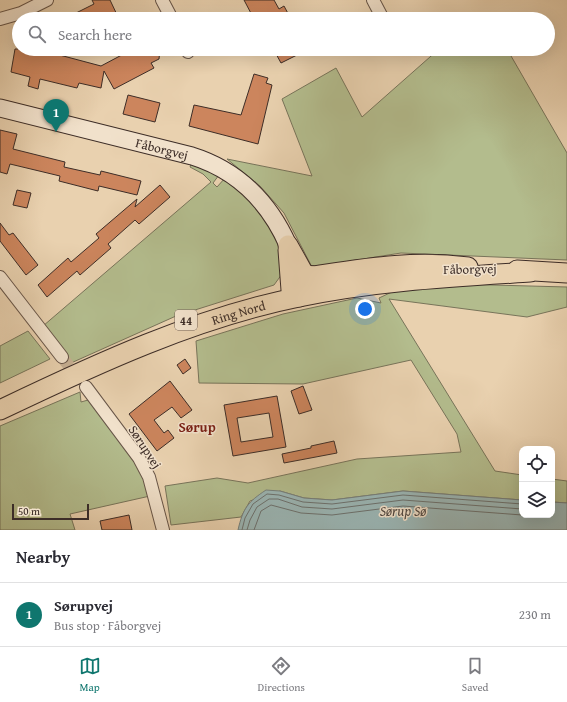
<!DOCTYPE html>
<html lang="en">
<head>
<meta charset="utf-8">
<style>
	body { margin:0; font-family:"Gentium Book Plus",serif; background:#f2f2f3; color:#2b2b33 }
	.controls { position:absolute; right:12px; bottom:12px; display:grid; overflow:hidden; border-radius:8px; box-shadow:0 4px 16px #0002 }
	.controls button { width:36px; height:36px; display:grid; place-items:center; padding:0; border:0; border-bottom:1px solid #e1e1e2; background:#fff; color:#2b2b33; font:20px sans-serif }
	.scale { position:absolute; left:12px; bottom:10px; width:77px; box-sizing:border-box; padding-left:4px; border:2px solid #3d2d27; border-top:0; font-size:11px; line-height:14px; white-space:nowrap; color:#3d2d27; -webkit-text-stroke:3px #f1e1cb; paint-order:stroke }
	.you { position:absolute; left:365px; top:309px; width:14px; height:14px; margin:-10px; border:3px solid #fff; border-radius:50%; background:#1a73e8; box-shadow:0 0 0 6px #1a73e833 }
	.badge { display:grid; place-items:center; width:26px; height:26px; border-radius:50%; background:#0f766e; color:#fff; font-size:13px; font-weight:700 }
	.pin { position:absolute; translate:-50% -33px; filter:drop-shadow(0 1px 2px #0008) }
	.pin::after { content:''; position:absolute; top:21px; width:14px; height:12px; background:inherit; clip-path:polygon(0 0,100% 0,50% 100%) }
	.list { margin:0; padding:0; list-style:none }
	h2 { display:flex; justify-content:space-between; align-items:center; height:52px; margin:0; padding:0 16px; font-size:17px }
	h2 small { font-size:13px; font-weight:400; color:#7c7c81 }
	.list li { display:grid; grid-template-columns:26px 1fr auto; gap:12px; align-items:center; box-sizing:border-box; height:64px; padding:0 16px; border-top:1px solid #e1e1e2 }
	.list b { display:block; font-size:15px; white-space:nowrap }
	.list p { margin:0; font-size:13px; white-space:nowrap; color:#7c7c81 }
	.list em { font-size:13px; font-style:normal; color:#7c7c81 }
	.icon { flex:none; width:22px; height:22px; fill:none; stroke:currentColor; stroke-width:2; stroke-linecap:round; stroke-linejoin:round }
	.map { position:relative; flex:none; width:567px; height:530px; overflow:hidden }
	.search { position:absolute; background:#fff; box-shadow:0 4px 16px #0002; left:12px; right:12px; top:12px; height:44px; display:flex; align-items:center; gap:10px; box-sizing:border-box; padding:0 14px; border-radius:22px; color:#7c7c81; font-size:15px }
	.sheet { height:116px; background:#fff }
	nav { display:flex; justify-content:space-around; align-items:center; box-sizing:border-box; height:56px; border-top:1px solid #e1e1e2; background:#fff; font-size:11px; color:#7c7c81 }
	nav a { display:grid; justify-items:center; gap:2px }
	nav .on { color:#0f766e }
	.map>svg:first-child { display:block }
	.green { fill:#b3bc8d; stroke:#78745a }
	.water { fill:#9ab5b4; stroke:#757f7c }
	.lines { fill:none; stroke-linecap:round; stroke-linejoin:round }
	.shore { stroke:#6c716e; stroke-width:1 }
	.building { fill:#cc855d; stroke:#3d2d27; fill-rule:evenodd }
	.street-tunnel { stroke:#c7b094; stroke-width:12; stroke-dasharray:12 6; stroke-linecap:butt }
	.street-casing { stroke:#685649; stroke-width:14 }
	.secondary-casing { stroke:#3d2d27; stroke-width:19 }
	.primary-casing { stroke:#3d2d27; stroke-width:21 }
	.street { stroke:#f1e1cb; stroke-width:12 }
	.secondary { stroke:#f1e1cb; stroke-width:17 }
	.primary { stroke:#e9d1af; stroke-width:19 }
	.labels { text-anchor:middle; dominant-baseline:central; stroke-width:3; stroke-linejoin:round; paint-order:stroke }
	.shield { fill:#f1e1cb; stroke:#736358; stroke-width:1 }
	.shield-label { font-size:12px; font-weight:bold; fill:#3d2d27 }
	.street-label { font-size:13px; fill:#3d2d27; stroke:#f1e1cb }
	.neighbourhood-label { font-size:14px; font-weight:bold; fill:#7a1f14; stroke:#f1e1cb }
	.water-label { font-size:14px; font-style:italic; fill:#504843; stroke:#f1e1cb }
</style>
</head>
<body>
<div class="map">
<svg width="567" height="530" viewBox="0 0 567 530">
	<rect width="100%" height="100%" fill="#e9d1af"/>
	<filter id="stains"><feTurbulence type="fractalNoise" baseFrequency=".005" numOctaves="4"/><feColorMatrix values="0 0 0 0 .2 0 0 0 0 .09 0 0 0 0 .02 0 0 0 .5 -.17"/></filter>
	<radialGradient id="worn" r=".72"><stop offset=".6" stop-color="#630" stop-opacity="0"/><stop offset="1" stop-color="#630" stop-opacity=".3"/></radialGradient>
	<g class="green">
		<polygon points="439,49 507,49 567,153 567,260 401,253 312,267 284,213 260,186 227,159 312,176 282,99 336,68 362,117"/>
		<polygon points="192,162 219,175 213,183 217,187 225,178 254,203 279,241 282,274 274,285 176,316 71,363 43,326 211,182 203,174 190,167"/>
		<polygon points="455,284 567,287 567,307 527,317 389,299 495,471 522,475 522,500 403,491 332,500 304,498 280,491 250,501 241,517 171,525 165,486 217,478 248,483 357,459 461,452 457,434 411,360 303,384 199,383 196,341 283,314 357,298 381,303 379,298 394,291"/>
		<polygon points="28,331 50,359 0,383 0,346"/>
		<polygon points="80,392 81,402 88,400 140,467 150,496 70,514 75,530 0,530 0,426"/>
		<polygon points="552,479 567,481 567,503 552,502"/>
	</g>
	<path class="water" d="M266,490L280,491L304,498L332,500L403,491L522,500V515H552V502L567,503V530H238C243,508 248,502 266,490Z"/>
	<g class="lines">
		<g class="shore">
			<polyline points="242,530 245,518 253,504 267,494 279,495 303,502 332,504 403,495 522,504"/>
			<polyline points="247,530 250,520 257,507 269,499 278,499 302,507 332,509 403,500 522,509"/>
			<polyline points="254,530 261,511 271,505 301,513 332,515 403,506 522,515"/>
		</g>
	</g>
	<g class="building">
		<polygon points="92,0 110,0 119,19 64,19 94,4"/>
		<polygon points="244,0 274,0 279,9 284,6 291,19 254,19"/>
		<polygon points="15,49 37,49 101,66 133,49 160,49 159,59 151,63 154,68 114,89 104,71 101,88 79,83 77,88 40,79 38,89 28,86 30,77 11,72"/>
		<polygon points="280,49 309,49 281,63 275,52"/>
		<polygon points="254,74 268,78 266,83 272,85 258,144 189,126 194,105 241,115"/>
		<polygon points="128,95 160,103 155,122 123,114"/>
		<polygon points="0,130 17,134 13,149 65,162 64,167 100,175 101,171 141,181 137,195 99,186 98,191 59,181 60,176 10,164 7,174 0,172"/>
		<polygon points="160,185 170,197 139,224 135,220 108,244 111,248 80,275 77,271 47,297 38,285 68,258 71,262 99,238 96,234 137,199 135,207"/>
		<polygon points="17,190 31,193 27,208 13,205"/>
		<polygon points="0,223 9,235 13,233 38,265 26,275 0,241"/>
		<polygon points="185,359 191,368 183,374 177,365"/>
		<polygon points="170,381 192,410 181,418 172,407 154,420 164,433 168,430 174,438 157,451 129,414"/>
		<polygon points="303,386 312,410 299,414 291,391"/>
		<path d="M277,396L286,447L233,456L224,405ZM269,413L273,437L241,442L237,418Z"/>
		<polygon points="334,441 337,453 284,463 282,454 311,448 311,446"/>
		<polygon points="129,515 132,530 102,530 100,521"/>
	</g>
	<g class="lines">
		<polyline class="street-tunnel" points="62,357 79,379"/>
		<g class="street-casing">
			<g id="street">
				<polyline points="162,0 172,19"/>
				<polyline points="373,0 383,19"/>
				<polyline points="0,19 21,13 47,0"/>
				<polyline points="187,49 188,52"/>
				<polyline points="0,277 62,357"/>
				<polyline points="86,387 139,458 149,477 163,530"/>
			</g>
		</g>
		<g class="secondary-casing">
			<g id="secondary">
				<path id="s1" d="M0,108L192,156C237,170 269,202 288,245"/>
			</g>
		</g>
		<g class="primary-casing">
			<g id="primary">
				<polyline points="288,245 303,272 304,283"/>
				<polyline points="288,250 291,290 293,295 299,297"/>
				<polyline points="517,270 567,273"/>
				<path d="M303,272L306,275L313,276C367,268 413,260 468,267"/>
				<path id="s2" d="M0,410C96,364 195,318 299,297C375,281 453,277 530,272"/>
			</g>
		</g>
		<use href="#street" class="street"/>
		<use href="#secondary" class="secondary"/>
		<use href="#primary" class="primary"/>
	</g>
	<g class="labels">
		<rect class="shield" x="175" y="310" width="22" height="20" rx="3"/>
		<g class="shield-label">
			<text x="186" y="320">44</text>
		</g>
		<g class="street-label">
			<text stroke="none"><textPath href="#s1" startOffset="167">Fåborgvej</textPath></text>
			<text transform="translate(470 269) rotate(-1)">Fåborgvej</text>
			<text stroke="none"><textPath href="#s2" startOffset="258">Ring Nord</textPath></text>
			<text transform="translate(145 447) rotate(57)">Sørupvej</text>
		</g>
		<g class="neighbourhood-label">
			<text x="197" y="427">Sørup</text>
		</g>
		<g class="water-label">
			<text x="403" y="511">Sørup Sø</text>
		</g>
	</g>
	<rect width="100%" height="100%" filter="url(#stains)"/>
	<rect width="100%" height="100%" fill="url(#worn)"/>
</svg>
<div class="controls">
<button><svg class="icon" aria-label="locate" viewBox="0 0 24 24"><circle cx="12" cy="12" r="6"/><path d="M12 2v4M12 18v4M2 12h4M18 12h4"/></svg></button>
<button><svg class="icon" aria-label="layers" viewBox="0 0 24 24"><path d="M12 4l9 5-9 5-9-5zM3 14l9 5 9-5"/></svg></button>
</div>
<div class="scale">50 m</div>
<div class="you"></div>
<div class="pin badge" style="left:56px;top:132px">1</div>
<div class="search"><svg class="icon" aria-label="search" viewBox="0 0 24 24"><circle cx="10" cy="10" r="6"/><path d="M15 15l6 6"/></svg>Search here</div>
</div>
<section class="sheet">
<h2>Nearby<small></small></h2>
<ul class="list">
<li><span class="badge">1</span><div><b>Sørupvej</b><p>Bus stop · Fåborgvej</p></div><em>230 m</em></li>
</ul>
</section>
<nav>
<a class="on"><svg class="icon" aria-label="map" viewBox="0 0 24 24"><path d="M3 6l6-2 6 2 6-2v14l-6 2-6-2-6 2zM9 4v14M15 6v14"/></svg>Map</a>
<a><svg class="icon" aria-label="directions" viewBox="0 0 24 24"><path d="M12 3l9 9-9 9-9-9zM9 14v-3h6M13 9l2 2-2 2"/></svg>Directions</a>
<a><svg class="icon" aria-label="saved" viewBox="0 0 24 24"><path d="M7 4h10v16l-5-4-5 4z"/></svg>Saved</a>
</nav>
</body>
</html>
